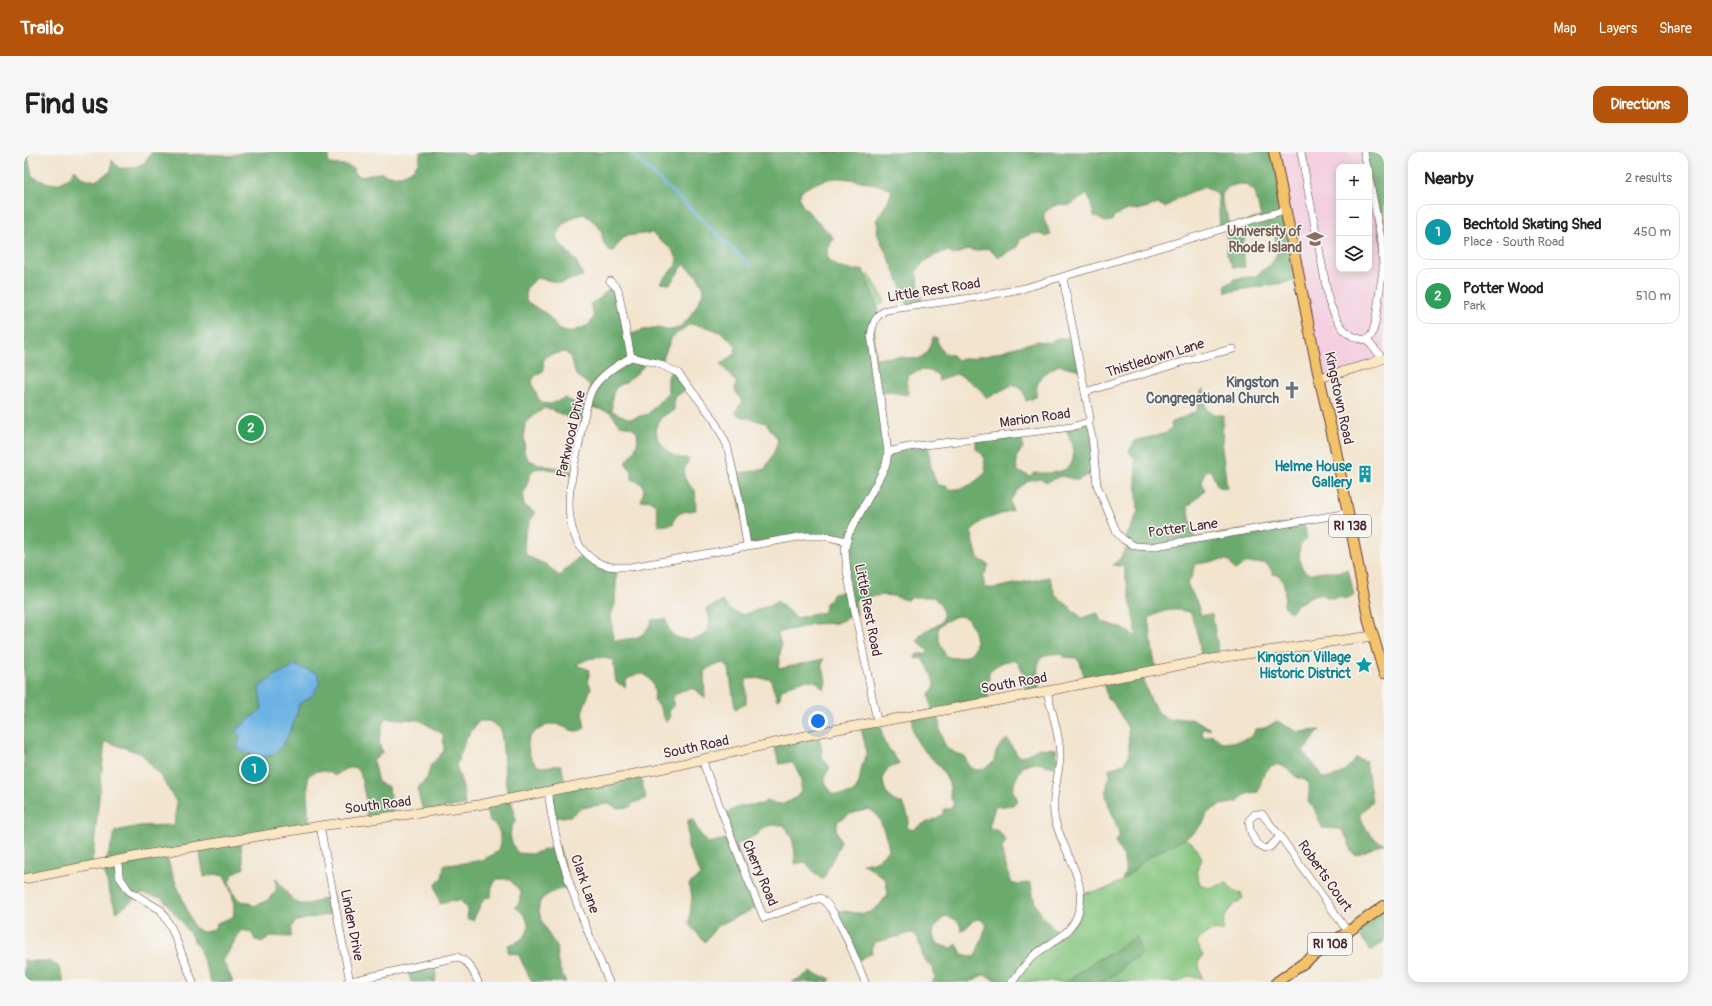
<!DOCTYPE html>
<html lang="en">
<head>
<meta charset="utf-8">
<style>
	body { margin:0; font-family:Pangolin,sans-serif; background:#f6f6f6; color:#202124 }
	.controls { position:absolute; right:12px; top:12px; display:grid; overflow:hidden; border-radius:8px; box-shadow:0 2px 10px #0003 }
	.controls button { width:36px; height:36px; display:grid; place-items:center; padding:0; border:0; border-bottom:1px solid #e0e0e0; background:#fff; color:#202124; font:20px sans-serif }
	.you { position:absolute; left:794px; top:569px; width:14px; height:14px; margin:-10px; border:3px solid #fff; border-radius:50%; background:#1a73e8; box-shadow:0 0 0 6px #1a73e833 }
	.badge { display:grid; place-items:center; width:26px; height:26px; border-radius:50%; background:#b45309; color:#fff; font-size:13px; font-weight:700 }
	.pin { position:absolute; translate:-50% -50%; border:2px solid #fff; box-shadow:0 1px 4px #0006 }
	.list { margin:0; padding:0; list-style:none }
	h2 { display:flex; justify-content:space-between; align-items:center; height:52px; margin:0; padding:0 16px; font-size:17px }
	h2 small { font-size:13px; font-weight:400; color:#757577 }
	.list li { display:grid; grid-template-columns:26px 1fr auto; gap:12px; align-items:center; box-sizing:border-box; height:56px; margin:0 8px 8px; padding:0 8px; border:1px solid #e0e0e0; border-radius:12px }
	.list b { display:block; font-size:15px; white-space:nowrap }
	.list p { margin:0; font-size:13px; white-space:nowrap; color:#757577 }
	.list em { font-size:13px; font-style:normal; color:#757577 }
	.icon { flex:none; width:22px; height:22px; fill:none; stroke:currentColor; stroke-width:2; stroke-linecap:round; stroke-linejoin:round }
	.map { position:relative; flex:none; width:1360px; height:830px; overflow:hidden; border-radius:12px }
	header { display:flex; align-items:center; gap:24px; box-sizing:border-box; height:56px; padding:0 20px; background:#b45309; color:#fff }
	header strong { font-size:19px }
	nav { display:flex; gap:22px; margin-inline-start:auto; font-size:14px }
	.intro { display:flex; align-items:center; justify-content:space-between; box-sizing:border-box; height:96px; padding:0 24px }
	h1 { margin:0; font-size:28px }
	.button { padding:10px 18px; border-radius:12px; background:#b45309; color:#fff; font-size:14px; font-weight:700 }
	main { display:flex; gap:24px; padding:0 24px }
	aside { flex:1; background:#fff; border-radius:12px; box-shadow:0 2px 10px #0003 }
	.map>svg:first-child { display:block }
	.built { fill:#f3cfe0; fill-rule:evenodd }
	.green { fill:#84c57e; stroke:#677254 }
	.forest { fill:#6baa6d; stroke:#5a644c; fill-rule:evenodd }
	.water { fill:#6cb2e3; stroke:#5b6887 }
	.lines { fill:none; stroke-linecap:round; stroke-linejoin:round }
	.stream { stroke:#6cb2e3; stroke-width:2.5 }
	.street-casing { stroke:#633d43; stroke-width:8 }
	.secondary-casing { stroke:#633d43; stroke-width:10 }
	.primary-casing { stroke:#633d43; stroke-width:12 }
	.street { stroke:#fff; stroke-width:7 }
	.secondary { stroke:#fae7c3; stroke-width:9 }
	.primary { stroke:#f2c36a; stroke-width:10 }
	.labels { text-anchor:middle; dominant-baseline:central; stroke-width:3; stroke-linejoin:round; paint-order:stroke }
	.shield { fill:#f6f6f2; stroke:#7e6067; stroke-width:1 }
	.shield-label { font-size:13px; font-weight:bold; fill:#4a1f2b }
	.education-label { font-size:14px; font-weight:bold; fill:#785e54; stroke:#f6f6f2; text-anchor:end }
	.street-label { font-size:14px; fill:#4a1f2b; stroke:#f6f6f2 }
	.worship-label { font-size:14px; font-weight:bold; fill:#5b616d; stroke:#f6f6f2; text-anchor:end }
	.culture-label { font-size:14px; font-weight:bold; fill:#0d838f; stroke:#f6f6f2; text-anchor:end }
</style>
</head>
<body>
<header>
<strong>Trailo</strong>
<nav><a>Map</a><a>Layers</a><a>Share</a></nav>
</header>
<div class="intro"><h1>Find us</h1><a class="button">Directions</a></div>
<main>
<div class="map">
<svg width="1360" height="830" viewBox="0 0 1360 830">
	<rect width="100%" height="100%" fill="#f6f6f2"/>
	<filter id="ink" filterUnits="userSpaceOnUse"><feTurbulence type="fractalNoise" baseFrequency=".025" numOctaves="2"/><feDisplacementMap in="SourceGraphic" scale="8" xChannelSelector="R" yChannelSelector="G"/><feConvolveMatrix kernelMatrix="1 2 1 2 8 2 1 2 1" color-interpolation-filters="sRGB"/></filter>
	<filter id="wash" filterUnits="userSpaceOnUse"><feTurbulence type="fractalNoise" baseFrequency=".012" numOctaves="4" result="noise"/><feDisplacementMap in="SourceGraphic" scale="16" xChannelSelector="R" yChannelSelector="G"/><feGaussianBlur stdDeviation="0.9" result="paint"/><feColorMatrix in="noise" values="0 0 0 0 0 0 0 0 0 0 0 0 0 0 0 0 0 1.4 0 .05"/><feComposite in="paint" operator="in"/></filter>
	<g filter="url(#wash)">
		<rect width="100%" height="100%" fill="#f2e4cd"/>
		<path class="built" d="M1251,0H1360V206L1295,226ZM1315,15H1345V117H1315Z"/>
		<g class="green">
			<polygon points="845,122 861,149 830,171 813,143"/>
			<path d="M1157,687C1170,688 1173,696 1178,707L1172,720L1176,732L1184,736L1203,731L1211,740L1217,741L1219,746C1204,757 1200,761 1199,780C1187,776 1180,781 1173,791L1179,804L1174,810L1178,826L1165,824L1155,830H1077L1097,819L1099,812L1116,803L1098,792L1088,801L1072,808L1043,830H988L998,817L1049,772L1057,742L1082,737L1096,730L1126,704Z"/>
		</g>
		<g class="forest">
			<path d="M0,0H3L8,24C25,34 41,36 51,17L57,25L71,29L87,19L88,8L95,16C112,17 120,15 128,0C152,6 187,0 207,4L220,0H296L305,2L304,12L321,13L330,16V20L337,25C343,24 349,21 356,21C359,20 361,23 365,23C379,26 397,17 396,0H437L445,4L455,0H1249L1272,129L1202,140L1201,134L1210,127L1232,124L1248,111L1253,102L1251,83L1239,76L1225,79L1218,92L1221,115H1209L1203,102V87L1200,76L1196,77L1194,43L1182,35C1168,39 1152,45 1142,56L1135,52L1113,58L1106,57L1090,64L1088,69L1081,70L1070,64L1064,42L1044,54C1034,50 1028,54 1020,61V68L1027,82L1023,85C1013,79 1006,82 996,87L994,95L975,105L963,96L952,99L945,97L930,103L924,99C910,103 900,107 892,120L898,150L883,153L880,140L853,81L854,73L852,69C858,58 865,50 868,38C861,33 821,25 812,26C800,27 787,33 777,39L775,46L778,53L810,86C808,90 804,96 803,100C803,115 828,121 839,117L855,160L850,169L851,206L876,205L894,207L904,200L909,185L913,186L914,193L920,201L928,203L933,208L961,204L1013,189L1026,191L1033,186L1050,185L1057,218L1035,213C1017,223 1013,223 1012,245L1002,249L999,238L992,233L986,234L963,246C953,234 946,227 931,222L915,229L914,223C904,216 894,217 884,224L882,229L885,243L857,239L864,297L904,293C907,307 905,322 915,333L922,334L924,337C940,339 951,331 962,320L959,303L952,297V288L998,281L999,295L992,306L993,319L1006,324L1009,321C1050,322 1057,314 1042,276L1065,269L1072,319L1054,328L1037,324L1023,330L1016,327L1006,328L995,336L986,349L988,358L958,369L947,379L954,406L965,413L959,425L961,436H971L1025,425L1031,442L1058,466L1073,461L1079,470L1098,476L1113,485L1100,415L1089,413L1097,405L1105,391L1102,386L1114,360L1111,308L1105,299L1111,289L1142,281L1148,275L1147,271L1173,259L1177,239L1180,237L1182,257L1191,263H1199L1198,296L1203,336L1194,335L1186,318L1181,319L1178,330L1181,338L1164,355L1170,386L1280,369L1283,387L1276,393C1275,401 1274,418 1285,421C1289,422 1295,419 1300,419C1309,419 1316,422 1324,417L1330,443L1321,447C1316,444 1313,446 1308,446C1302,446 1299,441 1293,442C1286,443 1281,450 1273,452L1268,459H1264L1260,453C1261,442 1263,423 1249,422L1245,414L1241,411H1221L1211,418L1204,408H1197L1173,412L1169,418V423L1163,432L1172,448L1177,463L1188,462L1195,502L1178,509L1174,485L1167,461C1151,455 1139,458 1125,466L1129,502L1133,518L1119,522C1121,537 1129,562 1145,567C1149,568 1155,566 1160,566C1169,567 1179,571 1186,577H1179L1178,581L1180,585H1183L1187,582L1199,591C1210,589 1229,590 1231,577L1241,576L1253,569L1274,580L1296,578L1279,600L1296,620L1299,626C1313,628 1324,616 1332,606L1342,609L1348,649L1336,662C1339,674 1348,688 1360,691L1332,703L1327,700L1324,688L1317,677L1298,676L1291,658L1284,650C1284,645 1286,639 1285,634C1284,626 1276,628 1271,624C1249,601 1240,617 1234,640C1225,641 1219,642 1214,650L1196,653L1183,661C1180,683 1144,693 1127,704C1117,710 1108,720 1098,727C1106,717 1097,699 1091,690L1095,685V680L1082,645L1084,627L1087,625L1085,617L1100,612L1105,603L1104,576L1088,549L1083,546L1079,529L1062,531L1056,510L1052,506L1040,505L1038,502C1008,499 1013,518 1016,539L1002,542C1000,534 1000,520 996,514C990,502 971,513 965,520L964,550L914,560C916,579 916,600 939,603L948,617L957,618L970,610C971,599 974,595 983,587L995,605L1004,602L1015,596L1032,597L1034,616C1002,608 1000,606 988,637L994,648L989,653L971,655L965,675L976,680L982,689L978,695L979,705L988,732L1007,731C1011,759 1017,765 1038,783L1014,801L988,830H973L964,824L958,823L946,830H907L911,826L909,816L900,808L894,786L888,781L852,790L847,796L848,801L833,809L809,758C839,760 846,770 864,741L861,726L838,711L850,710L865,698C865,692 856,667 853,663C851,661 848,659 845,657L826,662L814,669L812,677L817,690L799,727L796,726L781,710L771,712C772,699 769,682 759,673C750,673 738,672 734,682L712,693L736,754L693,774L681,790L665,772L668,744L665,732L677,723L664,696V668L668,667L675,680L683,691L708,686L699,662L717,654L738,652L743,648C752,655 768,651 775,642C781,633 774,616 767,610L755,612L750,593L795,580L799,607L805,614V618C797,627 803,633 809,642C834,646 836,634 837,613C847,603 839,586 836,574L855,569L860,590L876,612C871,614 864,616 862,619C854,629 864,652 879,651L885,666L883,676L890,678C899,669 912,670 920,660V657H927L930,651L926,645C930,618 898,604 890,583C888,578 888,570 888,564L908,559L905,541L910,536C910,525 905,516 899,507L890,506L893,502H901L904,499L893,489C896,486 895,484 898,481C901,478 908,476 912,474C925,467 918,452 909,445H890L882,448C862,440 851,444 831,448L833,462L812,471L789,472L754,481L757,494L754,517L800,507L798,512L802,528L800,538C798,536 795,532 793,530C783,525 765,532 757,539L756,546L753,548L746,526L722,527V552L711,557L705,517L701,511L690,513L680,519L681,546L671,537C661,537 656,538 649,545V555L645,559L646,567L642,570L635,554L630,549C632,537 629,529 620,522H612L602,528L601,535L592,530L589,508C573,504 566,505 552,513L566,518L564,528L567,536L558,560L561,576C548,585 541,571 526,572C524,572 520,575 518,576C506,581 502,587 505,600C507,607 510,611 516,615L537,613L542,634L616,621L622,647L610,651L606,655L592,656L587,652H581L558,656L546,664L530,666L524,638L487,647L492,668C483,679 486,691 494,701L507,702L535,694L545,734C537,737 526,740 519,746C507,756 525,785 533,794C531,807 536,819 542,830H508L494,802L484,801V793C508,787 511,769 491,755L495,751L497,740L485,727H473L468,734L467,745L460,746L449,768L443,767L444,757L436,748L423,749L416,752L411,732L418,727L420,713C438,711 464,711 476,696V681L472,674L465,669L460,651L484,645C479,622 481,599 476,576L465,569H455L442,586L432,614L439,635L441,653L399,659L393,637L403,626L407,613L420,599L419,582L395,568L362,566C358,578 351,588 359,600L349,609L354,630L365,635L369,663L343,666L342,649L336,620L330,615L321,617L311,624C303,618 291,616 284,625V659L287,675L216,687L220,716L210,721L205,729L210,742L216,749L224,750L230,754L244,748L252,738V726C274,756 272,758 309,743L312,761L272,769L267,775V785L248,784L239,790L231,788L227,780L217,778L199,809L209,830H187L175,796L158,770L138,746L118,742L93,760L87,745L78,712L83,707L91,679L115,674L150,673L153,651L137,625L118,602L81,589L68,712L0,726ZM1214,32H1222L1231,40L1237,65L1207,73L1198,51V42L1204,35ZM560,62C565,66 571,70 575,75C581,84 575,93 588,100L601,84L628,81L647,97L653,106L652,113L636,131L646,132L660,112L673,124L680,137C676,150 664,172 651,177C643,180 636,175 629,176C621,177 613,180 605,183L589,132L575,147L566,152L570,165L565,173L547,180H541L534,176L524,163L502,149V137L513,126L537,131L559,124L552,109L533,88C534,74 547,64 560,62ZM666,172C684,175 700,178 712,194L711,202L697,212L712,230L711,238L718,250L711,260L716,264L742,271L754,288L751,298L741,317L711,322L723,392L800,383L822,391L826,439L808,442L806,448L801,451L800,460L772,466L753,449L749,452L719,463L704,457L699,449L682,457C699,487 656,496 646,479C644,476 643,470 642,467L628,468C619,489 611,485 590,489L587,464L591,452L593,415L558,402L535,424L523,413L503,404C497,390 502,373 512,361L500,354L499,344L507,320L511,317L520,316L549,323L548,318L521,314L505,308L500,300C501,292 500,287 500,280C499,269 513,262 520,256L526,257L543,265L560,269L564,254L586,260L596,273C600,274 605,274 609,276C620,284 609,304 601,311L608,319V327L618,332L620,338L617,349L626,348L632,353L635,374L649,372C652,359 660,360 672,358L671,338C660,329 656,321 665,308L663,306C647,309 624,284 635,268C639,263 645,261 650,258V246L665,235L648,217L644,225V240L624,262L606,267L588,259C587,229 593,239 611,223C616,219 620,213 624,208L637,211L648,185ZM541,200L546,205L552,223L569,236L564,254L551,251L541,246L527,252L518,251L514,246L508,230L510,225L520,218L519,209L524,203ZM933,464C936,465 939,464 942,466C948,471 954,488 951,495C947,506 929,509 921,503C912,481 907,474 933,464ZM267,513L289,543L275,552L272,565L234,605L213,596L216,584L212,579L238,557L236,535L255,521L269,517ZM175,695L180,725L191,722L200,724C207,736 212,751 209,765L193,771L192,775C183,781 178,782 170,775L147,719L142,700ZM922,764C932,767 936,769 938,780L950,768L956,767L963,773L951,805L938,802L933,792L928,796C904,793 904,777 922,764Z"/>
			<polygon points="1340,0 1360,0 1360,105 1345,24 1345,15"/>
			<polygon points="1360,754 1360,789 1346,800 1331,775"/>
			<polygon points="1112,784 1118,803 1099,812 1097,819 1077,830 1042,830 1072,808 1088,801"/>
			<polygon points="0,807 4,809 24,809 34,814 40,830 0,830"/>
			<polygon points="409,810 412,821 411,830 387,830 383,817"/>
			<path d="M787,820C794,825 800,823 807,827L805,830H768Z"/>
		</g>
		<path class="water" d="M266,512L293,521L296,530L289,543L275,552C271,569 259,608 236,605C229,604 219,599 213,596L216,584L211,579L238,557L235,535L255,521L268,517Z"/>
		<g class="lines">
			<polyline class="stream" points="606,0 726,113"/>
		</g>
	</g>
	<g filter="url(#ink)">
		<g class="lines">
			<g class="street-casing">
				<g id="street">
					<path d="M1277,0L1305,150C1314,170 1319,186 1343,188L1348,182L1351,172L1359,117L1358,92L1345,26"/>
					<polyline points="1340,0 1343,15"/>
					<polyline points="586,129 594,137 607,205"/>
					<polyline points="1343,188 1359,207"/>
					<polyline points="1061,240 1171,206 1209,197"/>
					<polyline points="1064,270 1068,285 1073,333 1093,381 1100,388 1111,394 1126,395 1324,361"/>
					<polyline points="864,300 885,295 1048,275 1064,270 1066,266 1039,126"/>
					<path d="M723,393L716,350L703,293L689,266L654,221L633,211L607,205C593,213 575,224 568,238C561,253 558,276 555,292C547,326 536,366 558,397C564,404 571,410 580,413C588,416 598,415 607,415L780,384H800L823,389"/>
					<path d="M853,569L823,420L821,397L824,383L852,332L862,313L864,300L847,183C849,171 851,164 862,158L961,144L1001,136L1261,58"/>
					<path d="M678,608L722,723L740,766L796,746C812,754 833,811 841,830"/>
					<path d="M524,639C532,707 558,767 585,830"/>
					<path d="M1231,662H1238L1256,684L1246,695L1240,697C1229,689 1226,682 1225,668Z"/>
					<polyline points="296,674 326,830"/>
					<polyline points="1256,684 1324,780"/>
					<polyline points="94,709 95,724 105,739 137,758 148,777 169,830"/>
					<path d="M323,830L433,805C445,809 449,819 454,830"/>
					<path d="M988,830C995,821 1001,812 1009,804C1022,793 1039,787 1049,772C1071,737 1039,701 1031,668C1026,647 1035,626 1036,605C1036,584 1028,560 1023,540"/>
				</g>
			</g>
			<g class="secondary-casing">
				<g id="secondary">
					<polyline points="1295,226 1346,212 1360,206"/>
					<polyline points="0,727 120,703 296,674 454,653 636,617 803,579 982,547 1188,507 1348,484"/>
				</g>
			</g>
			<g class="primary-casing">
				<g id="primary">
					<polyline points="1250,0 1294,220 1311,294 1345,470 1360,521"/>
					<polyline points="1253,830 1360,754"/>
				</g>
			</g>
			<use href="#street" class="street"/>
			<use href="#secondary" class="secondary"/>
			<use href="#primary" class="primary"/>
		</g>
	</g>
	<defs>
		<g id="university-bare" transform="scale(1.38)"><path d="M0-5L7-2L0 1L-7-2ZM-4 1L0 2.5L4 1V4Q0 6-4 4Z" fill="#8d6e63" stroke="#f6f6f2" stroke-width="2.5" paint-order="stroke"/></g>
		<g id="church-bare" transform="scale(1.38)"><path d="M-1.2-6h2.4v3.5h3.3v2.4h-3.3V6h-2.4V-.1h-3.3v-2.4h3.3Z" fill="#6b7280" stroke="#f6f6f2" stroke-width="2.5" paint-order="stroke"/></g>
		<g id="building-bare" transform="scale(1.38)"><path d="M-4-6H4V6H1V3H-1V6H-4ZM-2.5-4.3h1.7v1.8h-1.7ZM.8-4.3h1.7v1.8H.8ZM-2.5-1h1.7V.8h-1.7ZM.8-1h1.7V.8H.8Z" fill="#0f9aa8" stroke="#f6f6f2" stroke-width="2.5" paint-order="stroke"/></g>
		<g id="sight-bare" transform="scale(1.38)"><path d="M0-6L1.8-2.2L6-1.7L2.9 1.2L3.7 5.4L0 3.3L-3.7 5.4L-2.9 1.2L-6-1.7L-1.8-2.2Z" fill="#0f9aa8" stroke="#f6f6f2" stroke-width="2.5" paint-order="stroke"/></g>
	</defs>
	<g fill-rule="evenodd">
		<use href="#university-bare" x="1291" y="87"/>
		<use href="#church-bare" x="1268" y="238"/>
		<use href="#building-bare" x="1341" y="322"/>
		<use href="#sight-bare" x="1340" y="513"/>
	</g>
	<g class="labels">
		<g class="shield">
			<rect x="1305" y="363" width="42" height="22" rx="3"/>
			<rect x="1284" y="781" width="44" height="22" rx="3"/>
		</g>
		<g class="shield-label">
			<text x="1326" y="374">RI 138</text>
			<text x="1306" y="792">RI 108</text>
		</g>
		<g class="education-label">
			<text x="1278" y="79">University of<tspan x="1278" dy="16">Rhode Island</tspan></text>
		</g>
		<g class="street-label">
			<text transform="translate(910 138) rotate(-9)">Little Rest Road</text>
			<text transform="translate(1131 206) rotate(-17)">Thistledown Lane</text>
			<text transform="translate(1315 246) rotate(78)">Kingstown Road</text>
			<text transform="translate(1011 266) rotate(-8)">Marion Road</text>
			<text transform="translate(547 282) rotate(-77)">Parkwood Drive</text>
			<text transform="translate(1159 376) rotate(-8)">Potter Lane</text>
			<text transform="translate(844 458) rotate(79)">Little Rest Road</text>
			<text transform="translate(990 531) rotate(-10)">South Road</text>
			<text transform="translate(672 595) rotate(-12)">South Road</text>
			<text transform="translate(354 653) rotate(-7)">South Road</text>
			<text transform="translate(736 721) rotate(67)">Cherry Road</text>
			<text transform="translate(1301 724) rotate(55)">Roberts Court</text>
			<text transform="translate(561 732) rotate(71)">Clark Lane</text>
			<text transform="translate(328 773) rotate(79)">Linden Drive</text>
		</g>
		<g class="worship-label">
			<text x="1255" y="230">Kingston<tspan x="1255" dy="16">Congregational Church</tspan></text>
		</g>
		<g class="culture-label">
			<text x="1328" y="314">Helme House<tspan x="1328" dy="16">Gallery</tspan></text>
			<text x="1327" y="505">Kingston Village<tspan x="1327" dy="16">Historic District</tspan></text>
		</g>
	</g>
</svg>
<div class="controls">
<button>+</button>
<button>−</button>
<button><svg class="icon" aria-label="layers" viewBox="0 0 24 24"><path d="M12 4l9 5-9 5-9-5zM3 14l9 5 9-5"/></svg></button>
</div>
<div class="you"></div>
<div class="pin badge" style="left:230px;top:617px;background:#0f9aa8">1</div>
<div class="pin badge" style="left:227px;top:276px;background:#2e9e5b">2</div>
</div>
<aside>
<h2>Nearby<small>2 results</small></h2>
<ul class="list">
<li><span class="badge" style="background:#0f9aa8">1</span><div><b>Bechtold Skating Shed</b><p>Place · South Road</p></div><em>450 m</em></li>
<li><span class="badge" style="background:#2e9e5b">2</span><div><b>Potter Wood</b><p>Park</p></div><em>510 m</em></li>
</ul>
</aside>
</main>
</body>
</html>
